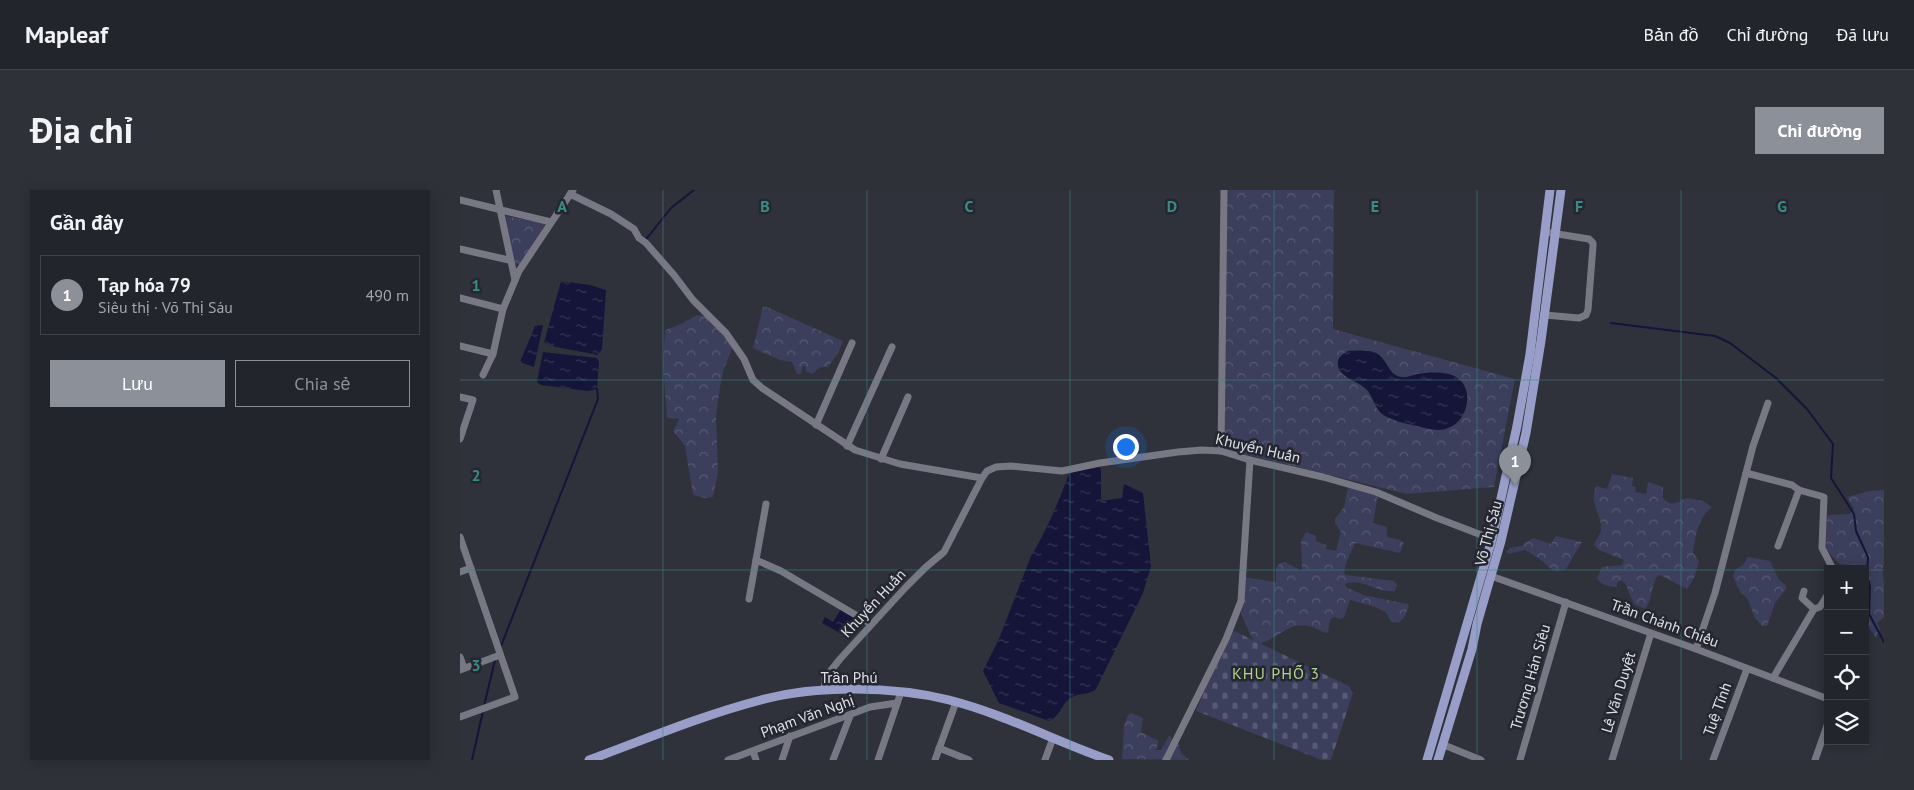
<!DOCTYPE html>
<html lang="vi">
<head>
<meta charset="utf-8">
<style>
	body { margin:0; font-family:"PT Sans",sans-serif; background:#2f3138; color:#f1f3f6 }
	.controls { position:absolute; right:15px; bottom:15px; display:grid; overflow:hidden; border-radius:0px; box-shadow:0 2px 12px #0003 }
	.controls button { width:45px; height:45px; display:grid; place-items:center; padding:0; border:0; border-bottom:1px solid #404248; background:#23252c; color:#f1f3f6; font:25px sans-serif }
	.you { position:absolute; left:665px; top:256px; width:18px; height:18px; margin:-12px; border:4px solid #fff; border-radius:50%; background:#1a73e8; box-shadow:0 0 0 8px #1a73e833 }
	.badge { display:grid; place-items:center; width:32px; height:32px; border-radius:50%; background:#8c9099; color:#fff; font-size:16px; font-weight:700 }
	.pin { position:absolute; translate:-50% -41px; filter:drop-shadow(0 1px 2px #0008) }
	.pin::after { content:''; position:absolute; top:26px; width:18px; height:15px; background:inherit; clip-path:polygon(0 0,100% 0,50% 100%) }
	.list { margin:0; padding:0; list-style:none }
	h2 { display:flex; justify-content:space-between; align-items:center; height:65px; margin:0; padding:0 20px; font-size:21px }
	h2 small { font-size:16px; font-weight:400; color:#a3a5a9 }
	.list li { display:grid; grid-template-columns:32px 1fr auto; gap:15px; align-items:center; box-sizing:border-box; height:80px; margin:0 10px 10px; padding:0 10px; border:1px solid #404248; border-radius:0px }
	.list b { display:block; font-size:19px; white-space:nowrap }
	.list p { margin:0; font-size:16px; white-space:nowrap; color:#a3a5a9 }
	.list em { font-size:16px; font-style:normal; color:#a3a5a9 }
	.actions { display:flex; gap:10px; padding:15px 20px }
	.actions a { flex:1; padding:11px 0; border:1px solid #8c9099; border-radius:0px; text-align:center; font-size:18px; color:#8c9099 }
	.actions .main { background:#8c9099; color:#fff }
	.icon { flex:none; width:28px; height:28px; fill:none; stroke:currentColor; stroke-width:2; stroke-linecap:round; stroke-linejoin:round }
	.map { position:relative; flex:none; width:1424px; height:570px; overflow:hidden; border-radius:0px }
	header { display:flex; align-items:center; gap:30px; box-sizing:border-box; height:70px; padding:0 25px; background:#23252c; border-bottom:1px solid #404248 }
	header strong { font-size:24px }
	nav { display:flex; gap:28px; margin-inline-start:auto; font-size:18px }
	.intro { display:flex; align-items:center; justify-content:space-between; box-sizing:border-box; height:120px; padding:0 30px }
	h1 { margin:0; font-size:35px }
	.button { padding:12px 22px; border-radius:0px; background:#8c9099; color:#fff; font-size:18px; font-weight:700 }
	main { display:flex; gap:30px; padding:0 30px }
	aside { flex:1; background:#23252c; border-radius:0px; box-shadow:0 2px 12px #0003 }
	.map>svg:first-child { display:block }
	.forest { fill:url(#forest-crowns) }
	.cemetery { fill:url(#cemetery-stones) }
	.water { fill:url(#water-ripples) }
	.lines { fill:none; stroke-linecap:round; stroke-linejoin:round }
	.stream { stroke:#141539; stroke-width:2 }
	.minor { stroke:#777884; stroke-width:7 }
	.major { stroke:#999ec8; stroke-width:9 }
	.grid { fill:none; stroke:#398b86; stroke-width:1; stroke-opacity:0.55 }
	.labels { text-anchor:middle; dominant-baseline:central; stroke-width:5; stroke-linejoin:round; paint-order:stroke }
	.street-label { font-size:15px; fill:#dfe0e7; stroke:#252730 }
	.neighbourhood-label { font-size:16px; letter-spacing:1px; fill:#b1d28c; stroke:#252730 }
	.grid-label { font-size:16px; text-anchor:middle; font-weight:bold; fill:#398b86; stroke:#252730; stroke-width:5; stroke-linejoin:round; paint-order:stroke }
</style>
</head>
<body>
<header>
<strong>Mapleaf</strong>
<nav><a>Bản đồ</a><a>Chỉ đường</a><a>Đã lưu</a></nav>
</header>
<div class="intro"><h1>Địa chỉ</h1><a class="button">Chỉ đường</a></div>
<main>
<aside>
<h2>Gần đây<small></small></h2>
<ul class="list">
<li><span class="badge">1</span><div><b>Tạp hóa 79</b><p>Siêu thị · Võ Thị Sáu</p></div><em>490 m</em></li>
</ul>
<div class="actions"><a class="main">Lưu</a><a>Chia sẻ</a></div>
</aside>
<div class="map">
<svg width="1424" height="570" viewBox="0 0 1424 570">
	<defs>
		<pattern id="forest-crowns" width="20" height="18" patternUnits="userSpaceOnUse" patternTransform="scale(1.25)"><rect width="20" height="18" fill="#3b3f5c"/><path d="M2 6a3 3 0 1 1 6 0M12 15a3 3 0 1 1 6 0" fill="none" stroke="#575a73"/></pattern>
		<pattern id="cemetery-stones" width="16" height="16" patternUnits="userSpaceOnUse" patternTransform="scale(1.25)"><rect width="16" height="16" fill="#3b3f5c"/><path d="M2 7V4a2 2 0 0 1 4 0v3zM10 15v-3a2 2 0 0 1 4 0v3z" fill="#575a73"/></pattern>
		<pattern id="water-ripples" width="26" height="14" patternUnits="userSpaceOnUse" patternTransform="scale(1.25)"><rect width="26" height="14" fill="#141539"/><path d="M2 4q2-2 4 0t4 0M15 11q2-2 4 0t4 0" fill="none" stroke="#363756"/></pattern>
	</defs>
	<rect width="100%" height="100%" fill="#2f313b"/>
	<g class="forest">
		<polygon points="764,0 874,0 873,139 1055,189 1034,297 947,304 760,258"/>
		<polygon points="46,26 83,33 85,35 60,75 54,73"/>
		<polygon points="303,117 307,117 383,151 378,163 368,177 361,177 352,184 346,181 345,176 343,176 341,184 337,184 332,172 320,170 293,158"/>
		<polygon points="237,125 245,126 274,154 264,179 260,197 256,225 258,282 253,307 245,308 233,305 225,256 213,241 219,229 207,228 203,174 205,140 221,134"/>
		<path d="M1152,284L1173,288L1172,296L1176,297L1175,302L1186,304L1188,292L1203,297V308C1213,318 1217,312 1227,308L1243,311L1252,317C1238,327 1235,348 1233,363L1239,370C1237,381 1234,390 1227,399L1200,385L1197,386C1191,397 1193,409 1185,419L1174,414L1165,393L1161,390L1157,393V397C1150,397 1140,395 1137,388L1142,377L1162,375L1164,370L1139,360L1134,355C1136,350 1140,345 1141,340C1143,325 1128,315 1136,296L1147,299Z"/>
		<path d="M888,297L918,305L913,333L927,337V347L940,350L944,353L940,363L895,353L886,373L884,383L886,385L934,391L937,395L935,401C915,403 904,388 885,394L886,397L903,405L948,414L949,416L944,428L938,433L931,431C928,428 928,424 924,421C920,418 896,411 890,410L884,427L880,429L874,427L870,430L868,442L865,443C830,423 826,447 797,454L792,448L781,424L784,387L816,392V378L820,373L825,372L840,380H842L841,351L846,342L856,346V351L866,355V359L876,361L881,342L875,333V329L884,317Z"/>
		<polygon points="1424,300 1424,375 1422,379 1424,393 1424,427 1417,433 1420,439 1416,448 1406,433 1405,379 1380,374 1366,360 1367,328 1368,325 1389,324 1394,319 1387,307 1409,301"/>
		<path d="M1096,346L1122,352L1106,379C1092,383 1093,380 1083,372C1078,367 1071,364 1065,360L1048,364L1046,361L1050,358L1061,356L1073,348L1091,354Z"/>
		<polygon points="1288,367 1310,371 1319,390 1326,395 1326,399 1315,413 1307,436 1302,436 1295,428 1287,408 1281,403 1277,396 1273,386 1275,380 1283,375"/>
		<polygon points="671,523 683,528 681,542 699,551 696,560 701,560 709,546 719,555 721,563 729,570 662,569 664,536 668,525"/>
	</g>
	<polygon class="cemetery" points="770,439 889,496 893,503 871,570 862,570 736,521"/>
	<g class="water">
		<polygon points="101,91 130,95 146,100 142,159 138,165 96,157 84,153"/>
		<polygon points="83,135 74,177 60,172 75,136"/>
		<path d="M888,161C897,161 910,159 918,164C928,171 929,186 942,187C947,188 952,185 957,184C969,182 988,181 998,188C1015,201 1007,232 988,238C979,242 968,239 958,236C947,234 932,231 922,224C914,217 913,206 906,199C898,190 876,188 878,171C879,166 884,163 888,161Z"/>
		<polygon points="83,162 137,168 139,172 137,199 128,201 81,195 77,192"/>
		<path d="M639,276L641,280V311L662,308L664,294L683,303L691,376L683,403L636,499C628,506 617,502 609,509C601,516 599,527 589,531L539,513L523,481L539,449L571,366C583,347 592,326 601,305C604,297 606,290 610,283Z"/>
		<polygon points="383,416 400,427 387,447 362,433 365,427 373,432"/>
	</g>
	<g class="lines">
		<g class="stream">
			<polyline points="187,48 211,18 234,0"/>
			<polyline points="1151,133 1255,146 1270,153 1316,188 1347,219 1373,254 1371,288 1394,324 1396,341 1408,367 1407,385 1410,396 1409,424 1424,452"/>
			<polyline points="41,456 138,209 137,199"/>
			<polyline points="24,516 35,470"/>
			<polyline points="12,570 23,521"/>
		</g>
		<g class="minor">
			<polyline points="36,0 55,90"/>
			<polyline points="110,4 151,24 174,39 179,48 186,53 214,85 233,110 266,143 284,169 293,190 302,198 395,260 440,274 522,288"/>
			<polyline points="0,10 91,32"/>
			<polyline points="0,59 49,70"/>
			<polyline points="0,108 43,119"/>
			<polyline points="1085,125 1119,128 1126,125 1128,120 1133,56 1133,53 1129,49 1085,42"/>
			<polyline points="0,156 33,164"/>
			<polyline points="23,185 33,164 43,119 59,81 113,0"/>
			<polyline points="0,207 13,210 0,249"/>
			<polyline points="356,235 392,153"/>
			<polyline points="387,256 432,157"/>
			<polyline points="761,261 764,0"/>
			<polyline points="421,269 448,207"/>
			<polyline points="1286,283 1332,295 1339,300 1364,307 1362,358 1373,379"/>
			<polyline points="0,347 55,507 0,527"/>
			<polyline points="1318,356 1339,300"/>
			<polyline points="296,370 321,381 411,434"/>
			<polyline points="0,382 11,378"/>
			<polyline points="1031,386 1236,459 1368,509"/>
			<polyline points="1344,401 1342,408 1354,419 1360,417 1368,404"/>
			<polyline points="289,409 306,314"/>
			<polyline points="1236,459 1255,403 1293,256 1308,213"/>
			<polyline points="0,467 4,478"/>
			<polyline points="0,480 40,465"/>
			<polyline points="1313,488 1354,419"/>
			<polyline points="364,500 365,488 380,469 445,398 466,377 484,362 522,288 527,281 536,277 551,276 602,281 640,273 718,262 742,260 761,261 790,270 863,287 916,302 977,328 1032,349"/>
			<polyline points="984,555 1021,570"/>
			<polyline points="479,558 509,570"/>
			<polyline points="293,561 296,570"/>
			<polyline points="268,570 410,517 437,513"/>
			<polyline points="322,570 330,546"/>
			<polyline points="373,570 390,526"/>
			<polyline points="418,570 441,502"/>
			<polyline points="475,570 496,512"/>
			<polyline points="585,570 593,548"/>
			<polyline points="706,570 766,449 781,411 790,270"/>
			<polyline points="1060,570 1106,412"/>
			<polyline points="1152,570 1191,443"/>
			<polyline points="1253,570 1287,479"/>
			<polyline points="1355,570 1368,533"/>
		</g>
		<g class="major">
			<path d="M129,570C186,549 243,525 301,510C357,495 433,496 489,510C544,524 595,551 649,570"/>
			<polyline points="967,570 1032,349 1057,236 1070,164 1090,0"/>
			<polyline points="978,570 1012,459 1017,434 1041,351 1066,243 1081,151 1101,0"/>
		</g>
	</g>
	<path class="grid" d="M203,0V570M407,0V570M610,0V570M814,0V570M1017,0V570M1221,0V570M0,190H1424M0,380H1368M1405,380H1424"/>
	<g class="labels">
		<g class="street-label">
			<text transform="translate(798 258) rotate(13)">Khuyển Huấn</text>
			<text transform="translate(1028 343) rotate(-75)">Võ Thị Sáu</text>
			<text transform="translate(413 413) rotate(-47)">Khuyển Huấn</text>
			<text transform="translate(1205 433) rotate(20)">Trần Chánh Chiếu</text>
			<text x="389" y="487">Trần Phú</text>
			<text transform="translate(1070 487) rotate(-74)">Trương Hán Siêu</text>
			<text transform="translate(1158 502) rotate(-73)">Lê Văn Duyệt</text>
			<text transform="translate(1257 519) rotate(-70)">Tuệ Tĩnh</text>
			<text transform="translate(347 526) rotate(-20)">Phạm Văn Nghị</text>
		</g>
		<g class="neighbourhood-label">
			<text x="816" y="483">KHU PHỐ 3</text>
		</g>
	</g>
	<g class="grid-label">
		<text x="102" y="22">A</text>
		<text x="305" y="22">B</text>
		<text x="509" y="22">C</text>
		<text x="712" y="22">D</text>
		<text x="915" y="22">E</text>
		<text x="1119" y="22">F</text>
		<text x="1322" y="22">G</text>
		<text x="16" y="101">1</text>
		<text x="16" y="291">2</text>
		<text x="16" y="481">3</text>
	</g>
</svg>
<div class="controls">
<button>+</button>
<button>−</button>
<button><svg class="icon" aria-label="locate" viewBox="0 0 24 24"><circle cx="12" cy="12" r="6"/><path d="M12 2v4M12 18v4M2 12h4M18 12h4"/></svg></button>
<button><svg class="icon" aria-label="layers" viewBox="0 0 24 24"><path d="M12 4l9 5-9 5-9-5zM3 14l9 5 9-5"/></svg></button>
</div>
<div class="you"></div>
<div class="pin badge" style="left:1055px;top:296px">1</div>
</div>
</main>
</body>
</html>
